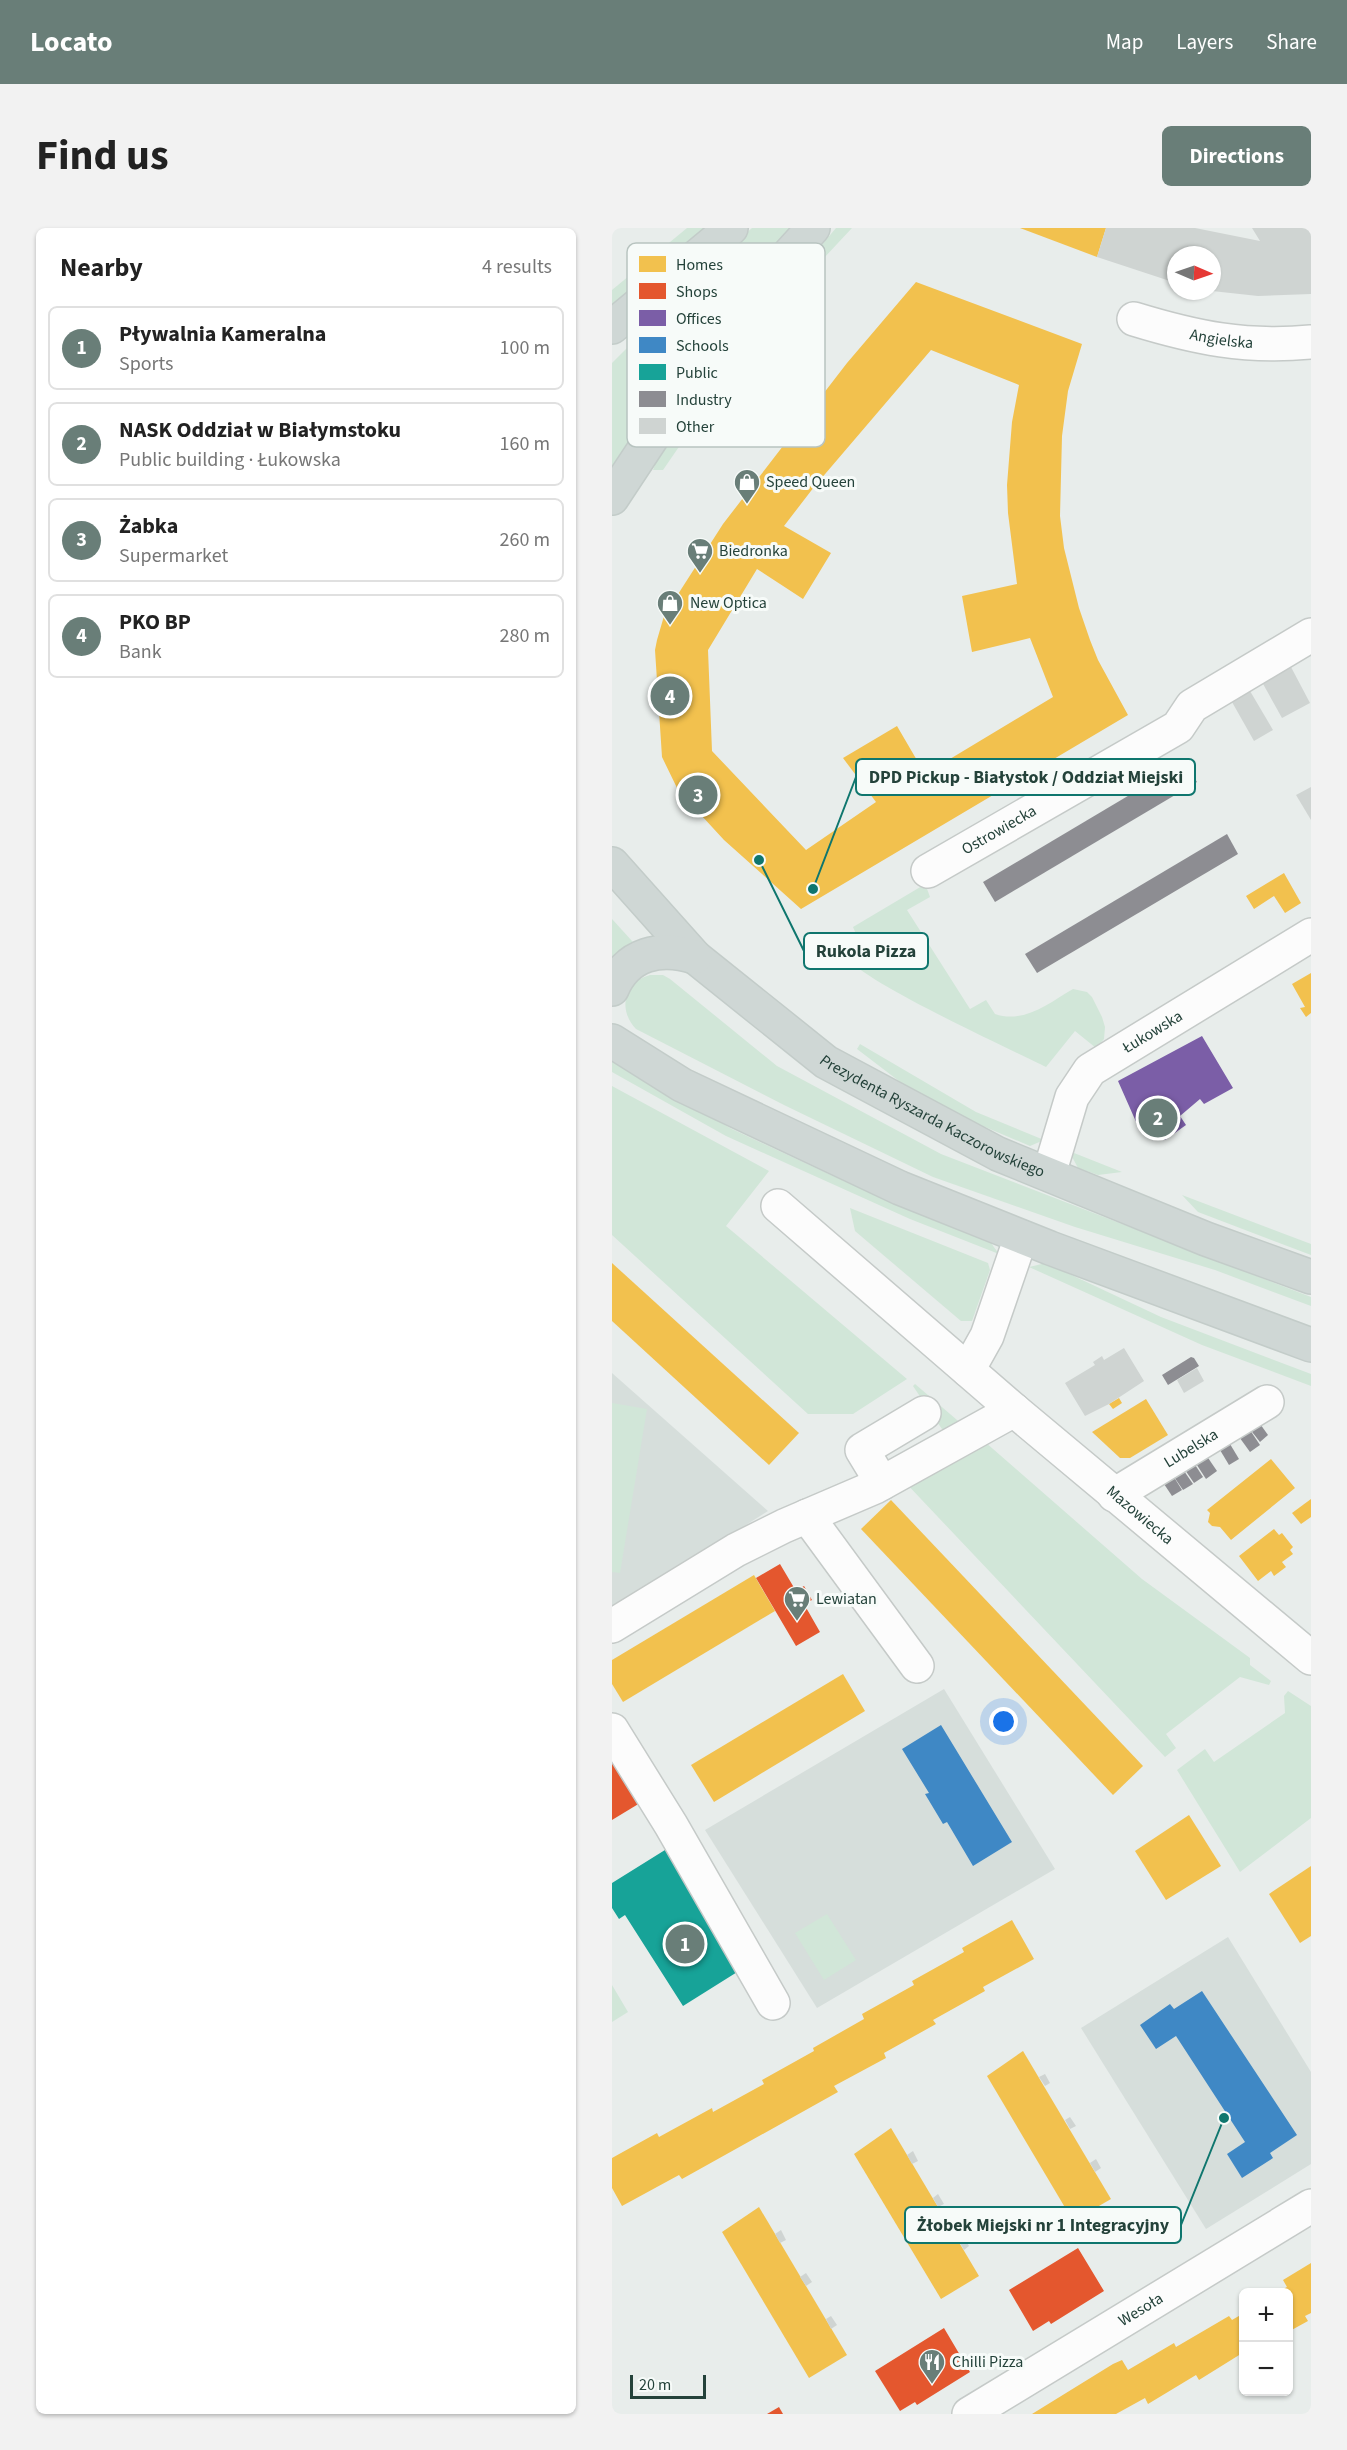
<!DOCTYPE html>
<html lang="en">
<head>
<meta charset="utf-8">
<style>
	body { margin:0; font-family:"Source Sans 3",sans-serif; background:#f2f2f2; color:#222 }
	.controls { position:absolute; right:18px; bottom:18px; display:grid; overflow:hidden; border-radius:9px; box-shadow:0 2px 4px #0004 }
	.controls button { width:54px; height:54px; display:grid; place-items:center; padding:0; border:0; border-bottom:2px solid #e0e0e0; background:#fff; color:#222; font:30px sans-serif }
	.compass { position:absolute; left:555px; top:18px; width:54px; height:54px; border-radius:50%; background:#fff; box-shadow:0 2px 4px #0004; rotate:92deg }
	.scale { position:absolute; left:18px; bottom:15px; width:76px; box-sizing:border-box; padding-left:6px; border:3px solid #24423a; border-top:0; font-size:16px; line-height:21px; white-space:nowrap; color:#24423a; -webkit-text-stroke:4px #f7fbf9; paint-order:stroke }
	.you { position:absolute; left:392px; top:1494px; width:21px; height:21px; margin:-15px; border:4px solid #fff; border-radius:50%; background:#1a73e8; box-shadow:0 0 0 9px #1a73e833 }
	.badge { display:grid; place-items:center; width:39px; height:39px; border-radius:50%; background:#697e78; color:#fff; font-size:20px; font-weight:700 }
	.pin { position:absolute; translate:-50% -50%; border:3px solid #fff; box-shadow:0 2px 6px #0006 }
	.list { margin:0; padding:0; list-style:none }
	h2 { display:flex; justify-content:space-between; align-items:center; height:78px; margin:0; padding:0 24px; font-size:26px }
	h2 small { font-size:20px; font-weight:400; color:#767676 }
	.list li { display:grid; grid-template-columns:39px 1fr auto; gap:18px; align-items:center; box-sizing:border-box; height:84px; margin:0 12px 12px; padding:0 12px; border:2px solid #e0e0e0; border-radius:9px }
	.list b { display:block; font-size:22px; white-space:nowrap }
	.list p { margin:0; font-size:20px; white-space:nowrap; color:#767676 }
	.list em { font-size:20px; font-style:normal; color:#767676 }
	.map { position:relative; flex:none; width:699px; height:2186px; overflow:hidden; border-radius:9px }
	header { display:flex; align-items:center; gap:36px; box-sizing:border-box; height:84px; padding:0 30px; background:#697e78; color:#fff }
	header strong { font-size:28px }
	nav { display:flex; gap:33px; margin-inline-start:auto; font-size:21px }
	.intro { display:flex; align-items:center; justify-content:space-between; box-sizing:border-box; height:144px; padding:0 36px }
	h1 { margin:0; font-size:42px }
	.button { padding:15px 27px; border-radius:9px; background:#697e78; color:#fff; font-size:21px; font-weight:700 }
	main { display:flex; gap:36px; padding:0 36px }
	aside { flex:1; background:#fff; border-radius:9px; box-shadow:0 2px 4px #0004 }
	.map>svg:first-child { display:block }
	.built { fill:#d6dedb }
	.green { fill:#d1e6d8 }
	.homes { fill:#f2c14e; fill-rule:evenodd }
	.shops { fill:#e4572e }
	.offices { fill:#7b5ea7 }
	.schools { fill:#3f88c5 }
	.public { fill:#17a398 }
	.industry { fill:#8d8d92 }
	.building { fill:#cfd4d2 }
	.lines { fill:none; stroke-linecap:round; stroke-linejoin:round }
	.minor-casing { stroke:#c5cac8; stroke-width:36 }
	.major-casing { stroke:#c3ccc9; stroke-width:36 }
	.minor { stroke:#fcfcfc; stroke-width:33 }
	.major { stroke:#cfd7d5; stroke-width:33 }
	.labels { text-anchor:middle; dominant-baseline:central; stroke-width:6; stroke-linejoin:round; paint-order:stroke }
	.street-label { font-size:16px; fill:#24423a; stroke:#f7fbf9 }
	.poi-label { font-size:16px; fill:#24423a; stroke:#f7fbf9; text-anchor:start }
	.key { fill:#f7fbf9; stroke:#b8c4c0; stroke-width:1.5 }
	.key-label { font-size:16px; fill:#24423a }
	.leader { fill:none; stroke:#0f766e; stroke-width:2 }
	.callout-dot { fill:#0f766e; stroke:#f7fbf9; stroke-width:2 }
	.callout { fill:#f7fbf9; stroke:#0f766e; stroke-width:2 }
	.callout-label { font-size:18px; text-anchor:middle; font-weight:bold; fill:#24423a }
</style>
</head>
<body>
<header>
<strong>Locato</strong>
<nav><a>Map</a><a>Layers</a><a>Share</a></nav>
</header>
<div class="intro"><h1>Find us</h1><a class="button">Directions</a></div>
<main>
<aside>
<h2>Nearby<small>4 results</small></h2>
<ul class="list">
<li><span class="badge">1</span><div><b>Pływalnia Kameralna</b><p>Sports</p></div><em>100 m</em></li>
<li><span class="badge">2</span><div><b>NASK Oddział w Białymstoku</b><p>Public building · Łukowska</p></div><em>160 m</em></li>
<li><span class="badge">3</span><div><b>Żabka</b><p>Supermarket</p></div><em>260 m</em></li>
<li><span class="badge">4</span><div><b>PKO BP</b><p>Bank</p></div><em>280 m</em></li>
</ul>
</aside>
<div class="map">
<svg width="699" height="2186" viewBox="0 0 699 2186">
	<rect width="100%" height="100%" fill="#e8edeb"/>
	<g class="built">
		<polygon points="0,1145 156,1283 0,1382"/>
		<polygon points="332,1461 443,1641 205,1780 93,1602"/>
		<polygon points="616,1709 699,1844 699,1936 594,2001 469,1800"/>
	</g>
	<g class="green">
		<polygon points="75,0 96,0 0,77 0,62"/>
		<polygon points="140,0 179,0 142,39 0,239 0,135 98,37"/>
		<polygon points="224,0 240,0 183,61 97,175 92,172 90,164 137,103"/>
		<polygon points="79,190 84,194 51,242 41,242 48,224 71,191"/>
		<path d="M310,658H314L318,669L295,682L358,781L374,772L383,786C412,796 437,775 461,761L475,764L480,769L490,789L493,799L492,811L484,820L463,803L434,839C402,823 247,752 235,729C230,720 237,712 244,706L241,699Z"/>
		<polygon points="0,691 30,724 0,744"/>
		<path d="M38,747H51L58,751L165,838L329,926L699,1069V1078L603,1042L463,999L321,949L172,877L24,801C6,782 11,754 38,747Z"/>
		<polygon points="248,816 364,884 432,912 418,918 352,890 300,863 245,821"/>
		<polygon points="0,833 120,901 234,954 379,1015 387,1026 298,991 114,908 0,844"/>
		<polygon points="0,858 157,943 114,998 295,1151 241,1186 196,1186 0,1007"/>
		<polygon points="457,923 510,944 486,947 466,940"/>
		<polygon points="570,967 699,1016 699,1027 586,984"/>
		<polygon points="238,980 376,1035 378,1042 360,1093 349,1093 243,1003"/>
		<polygon points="434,1035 549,1089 699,1146 699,1158 590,1117 417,1039"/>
		<polygon points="303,1156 352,1198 334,1207 301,1158"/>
		<polygon points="0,1175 35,1181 8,1345 0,1344"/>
		<polygon points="365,1207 530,1351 638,1430 638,1437 659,1453 657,1457 628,1449 554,1506 564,1520 553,1529 291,1252"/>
		<polygon points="676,1463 699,1478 699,1590 628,1644 565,1542 593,1521 602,1534 673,1485 672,1468"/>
		<polygon points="215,1686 244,1732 212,1752 183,1705"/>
		<polygon points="0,1757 16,1784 0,1794"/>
	</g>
	<g class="homes">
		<polygon points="408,0 494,0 485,29"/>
		<path d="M304,54L470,116L456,163L450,208L448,288L452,320L467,380L478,412L486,432L516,487L189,681L112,612L66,562L50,529L43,422L45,412L52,388L111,296L235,135ZM319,122L407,157L400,194L395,257L396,285L405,356L350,368L360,424L418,410L441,469L313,546L285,498L231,530L264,574L194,622L100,523L96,422L145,341L191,371L219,325L172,298L202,259Z"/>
		<polygon points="672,645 689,675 673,685 662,668 642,681 634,668"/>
		<polygon points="699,745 699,785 694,789 688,780 693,779 680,756"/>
		<polygon points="0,1035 187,1205 157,1237 0,1093"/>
		<polygon points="507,1170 510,1175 501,1181 497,1176"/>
		<polygon points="534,1171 556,1207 518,1230 508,1230 480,1204"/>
		<polygon points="659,1231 683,1260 619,1312 608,1299 600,1298 596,1294 598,1285 595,1282"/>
		<polygon points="699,1271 699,1289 689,1296 680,1285"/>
		<polygon points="279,1272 531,1538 501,1567 249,1301"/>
		<polygon points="662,1301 667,1307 670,1305 681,1319 678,1322 681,1326 670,1334 674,1339 662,1348 659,1343 646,1353 627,1328"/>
		<polygon points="142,1347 163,1383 11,1474 0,1456 0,1432"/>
		<polygon points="231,1446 253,1483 102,1574 79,1537"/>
		<polygon points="577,1587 609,1638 554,1672 523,1623"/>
		<polygon points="699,1638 699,1708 688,1715 657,1666"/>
		<polygon points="400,1692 422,1731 371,1759 373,1763 321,1792 324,1796 272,1825 274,1830 222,1858 226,1864 70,1951 67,1947 10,1978 0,1960 0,1930 45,1905 47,1909 100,1880 101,1884 152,1856 150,1852 202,1823 201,1820 252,1791 250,1786 302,1757 300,1753 352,1724 350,1720"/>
		<polygon points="411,1823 499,1971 461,1993 375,1848"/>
		<polygon points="279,1900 367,2048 329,2071 242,1926"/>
		<polygon points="147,1979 235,2127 197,2150 110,2004"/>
		<polygon points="699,2035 699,2085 693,2088 696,2093 676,2104 676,2064 665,2064 675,2059 671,2052"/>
		<polygon points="632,2085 632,2124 587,2152 584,2147 536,2176 533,2170 504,2186 420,2186 501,2136 510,2132 516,2142 562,2115 564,2119 617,2088 620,2092"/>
	</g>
	<g class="shops">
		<polygon points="168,1336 184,1363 192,1358 200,1372 192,1376 208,1404 184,1418 144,1350"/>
		<polygon points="0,1529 28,1575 0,1592"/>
		<polygon points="466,2020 492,2063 439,2096 437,2093 421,2103 397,2062"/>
		<polygon points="332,2100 358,2144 305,2177 303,2174 288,2183 263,2143"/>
		<polygon points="167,2179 171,2186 155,2186"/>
	</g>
	<polygon class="offices" points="590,808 621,860 592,876 588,871 568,888 574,897 553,912 525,896 506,853"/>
	<g class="schools">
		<polygon points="329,1497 400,1614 361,1638 335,1594 331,1596 313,1566 317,1565 290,1521"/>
		<polygon points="590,1763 685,1907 658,1925 661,1930 630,1950 615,1926 633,1914 564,1808 544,1821 528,1797 558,1776 562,1781"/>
	</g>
	<polygon class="public" points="61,1617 130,1741 71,1778 13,1687 7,1691 0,1680 0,1655"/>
	<g class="industry">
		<polygon points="573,534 585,554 383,674 371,654"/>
		<polygon points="615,606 626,626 425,745 413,726"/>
		<polygon points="579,1129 582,1130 587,1138 556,1157 550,1147"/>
		<polygon points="646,1193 656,1207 648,1214 637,1200"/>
		<polygon points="636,1199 648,1217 638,1224 625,1206"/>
		<polygon points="615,1211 627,1231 617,1237 605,1217"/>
		<polygon points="592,1224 605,1243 594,1251 581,1231"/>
		<polygon points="580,1232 591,1249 582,1255 571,1239"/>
		<polygon points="570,1240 581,1256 571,1262 560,1246"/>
		<polygon points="560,1246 570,1262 560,1268 550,1253"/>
	</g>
	<g class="building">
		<polygon points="494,0 583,0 648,13 640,0 699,0 699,66 646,68 600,63 600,27 564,27 564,55 485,29"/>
		<polygon points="679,439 698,475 670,490 650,454"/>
		<polygon points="638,463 661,502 642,513 620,474"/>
		<polygon points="699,559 699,592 684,567"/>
		<polygon points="512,1120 532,1153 497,1176 473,1188 453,1155 483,1137 481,1134 490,1128 492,1132"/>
		<polygon points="585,1140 592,1153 572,1165 565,1152"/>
		<polygon points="433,1846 438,1855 433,1858 427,1849"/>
		<polygon points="458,1889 464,1898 458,1901 453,1892"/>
		<polygon points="301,1923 306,1933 300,1936 295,1927"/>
		<polygon points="484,1931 489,1940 483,1944 478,1935"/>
		<polygon points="326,1966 332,1976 326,1979 321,1970"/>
		<polygon points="169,2002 174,2012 168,2015 163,2006"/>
		<polygon points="352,2009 357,2018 352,2022 346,2012"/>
		<polygon points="194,2045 200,2054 194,2058 188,2049"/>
		<polygon points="219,2088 225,2097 219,2101 214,2091"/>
	</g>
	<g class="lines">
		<g class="minor-casing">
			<g id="minor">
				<path id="s1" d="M522,91C584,110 633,120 699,114"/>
				<path id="s2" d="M316,643L566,499L580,478L699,407"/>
				<path id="s3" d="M437,946L460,869L478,842L699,707"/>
				<path id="s4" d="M166,978L402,1182L699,1430"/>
				<polyline points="356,1142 375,1108 409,1009"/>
				<polyline points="270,1255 250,1222 312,1185"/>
				<path id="s5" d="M502,1267L655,1174"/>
				<polyline points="195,1288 305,1438"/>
				<polyline points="0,1398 124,1322 172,1298 263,1259 402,1182"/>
				<polyline points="0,1502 59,1597 161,1775"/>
				<path id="s6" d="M357,2186L699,1978"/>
			</g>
		</g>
		<g class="major-casing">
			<g id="major">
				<polyline points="0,99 119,0"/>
				<polyline points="0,270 68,167 151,55 201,0"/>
				<path id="s7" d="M0,636L83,729L214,834L386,926L594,1011L699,1049"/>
				<path d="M0,761C15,725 49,718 83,729"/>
				<polyline points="0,813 70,857 288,960 438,1020 699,1117"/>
			</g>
		</g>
		<use href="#minor" class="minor"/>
		<use href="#major" class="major"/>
	</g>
	<defs>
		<g id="shop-pin" transform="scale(1.35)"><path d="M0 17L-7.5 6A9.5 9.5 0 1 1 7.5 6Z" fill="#697e78" stroke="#f7fbf9"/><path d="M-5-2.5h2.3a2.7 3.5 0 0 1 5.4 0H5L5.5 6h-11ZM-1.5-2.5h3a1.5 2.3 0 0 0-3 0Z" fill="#fff"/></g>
		<g id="supermarket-pin" transform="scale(1.35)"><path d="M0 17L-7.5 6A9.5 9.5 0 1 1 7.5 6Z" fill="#697e78" stroke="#f7fbf9"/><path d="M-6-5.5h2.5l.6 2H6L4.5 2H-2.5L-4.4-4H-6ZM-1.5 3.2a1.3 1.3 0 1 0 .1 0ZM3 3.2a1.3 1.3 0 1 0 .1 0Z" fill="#fff"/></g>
		<g id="restaurant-pin" transform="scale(1.35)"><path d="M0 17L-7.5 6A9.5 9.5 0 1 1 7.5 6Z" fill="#697e78" stroke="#f7fbf9"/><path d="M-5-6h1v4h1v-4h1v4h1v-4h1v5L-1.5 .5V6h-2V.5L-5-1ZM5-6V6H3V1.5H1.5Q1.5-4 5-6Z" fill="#fff"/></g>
	</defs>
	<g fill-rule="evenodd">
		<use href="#shop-pin" x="135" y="254"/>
		<use href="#supermarket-pin" x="88" y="323"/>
		<use href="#shop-pin" x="58" y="375"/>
		<use href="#supermarket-pin" x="185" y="1371"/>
		<use href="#restaurant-pin" x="320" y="2134"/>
	</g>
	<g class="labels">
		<g class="street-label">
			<text stroke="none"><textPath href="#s1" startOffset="90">Angielska</textPath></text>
			<text stroke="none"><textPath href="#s2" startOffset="82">Ostrowiecka</textPath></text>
			<text stroke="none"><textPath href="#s3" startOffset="186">Łukowska</textPath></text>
			<text stroke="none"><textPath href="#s7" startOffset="412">Prezydenta Ryszarda Kaczorowskiego</textPath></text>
			<text stroke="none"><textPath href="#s5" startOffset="90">Lubelska</textPath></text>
			<text stroke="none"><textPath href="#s4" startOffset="476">Mazowiecka</textPath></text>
			<text stroke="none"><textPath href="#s6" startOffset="201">Wesoła</textPath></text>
		</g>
		<g class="poi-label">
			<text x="154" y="254">Speed Queen</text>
			<text x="107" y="323">Biedronka</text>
			<text x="78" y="375">New Optica</text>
			<text x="204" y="1371">Lewiatan</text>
			<text x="340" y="2134">Chilli Pizza</text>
		</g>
	</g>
	<rect x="15" y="15" width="198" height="204" rx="9" class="key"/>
	<rect x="27" y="28" width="27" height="16" fill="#f2c14e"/>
	<rect x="27" y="55" width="27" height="16" fill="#e4572e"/>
	<rect x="27" y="82" width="27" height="16" fill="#7b5ea7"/>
	<rect x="27" y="109" width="27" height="16" fill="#3f88c5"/>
	<rect x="27" y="136" width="27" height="16" fill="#17a398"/>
	<rect x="27" y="163" width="27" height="16" fill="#8d8d92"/>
	<rect x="27" y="190" width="27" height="16" fill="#cfd4d2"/>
	<g class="key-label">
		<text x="64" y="42">Homes</text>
		<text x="64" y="69">Shops</text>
		<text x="64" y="96">Offices</text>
		<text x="64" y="123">Schools</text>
		<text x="64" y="150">Public</text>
		<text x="64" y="177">Industry</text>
		<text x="64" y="204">Other</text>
	</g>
	<path class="leader" d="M201 661L244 549M147 632L192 723M612 1890L569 1997"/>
	<g class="callout-dot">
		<circle cx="201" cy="661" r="6"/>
		<circle cx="147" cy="632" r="6"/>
		<circle cx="612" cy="1890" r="6"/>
	</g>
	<g class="callout">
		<rect x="244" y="531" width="339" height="36" rx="6"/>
		<rect x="192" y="705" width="124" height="36" rx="6"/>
		<rect x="293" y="1979" width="276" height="36" rx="6"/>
	</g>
	<g class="callout-label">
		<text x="414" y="555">DPD Pickup - Białystok / Oddział Miejski</text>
		<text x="254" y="729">Rukola Pizza</text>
		<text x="431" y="2003">Żłobek Miejski nr 1 Integracyjny</text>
	</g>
</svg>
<div class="controls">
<button>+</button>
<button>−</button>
</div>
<svg class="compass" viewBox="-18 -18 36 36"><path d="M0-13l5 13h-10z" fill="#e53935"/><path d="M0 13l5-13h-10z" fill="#767676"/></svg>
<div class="scale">20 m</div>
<div class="you"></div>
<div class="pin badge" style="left:73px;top:1716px">1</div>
<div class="pin badge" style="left:546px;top:890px">2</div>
<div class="pin badge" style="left:86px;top:567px">3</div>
<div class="pin badge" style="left:58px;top:468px">4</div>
</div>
</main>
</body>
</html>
